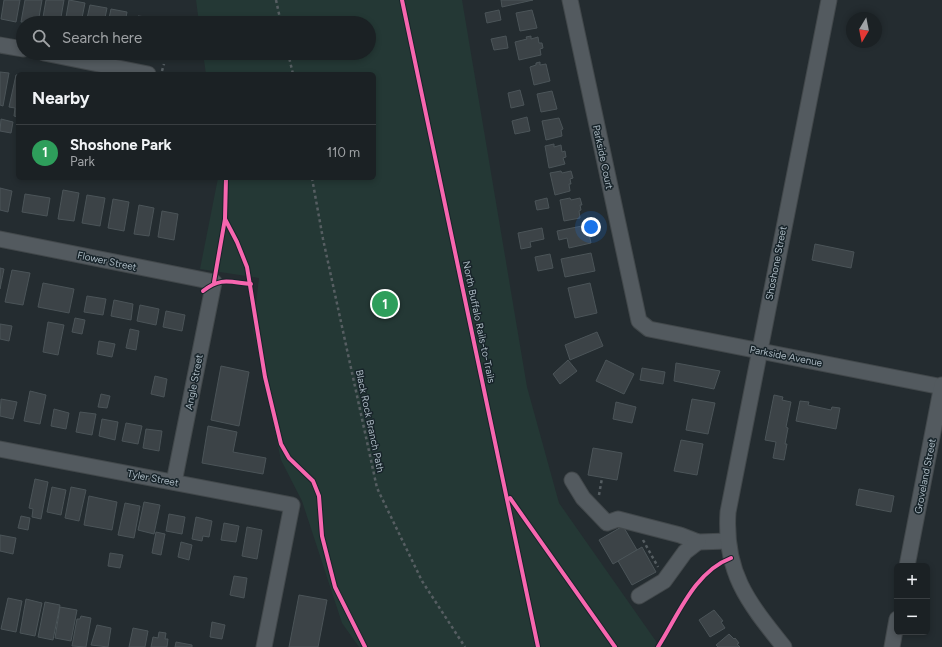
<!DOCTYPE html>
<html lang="en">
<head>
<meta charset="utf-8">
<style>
	body { margin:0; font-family:Figtree,sans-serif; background:#282e31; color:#f1f3f6 }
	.controls { position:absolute; right:12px; bottom:12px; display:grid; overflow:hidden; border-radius:6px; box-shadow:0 2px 6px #0003 }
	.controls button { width:36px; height:36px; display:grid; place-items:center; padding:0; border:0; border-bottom:1px solid #393e41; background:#1b2124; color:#f1f3f6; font:20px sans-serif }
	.compass { position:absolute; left:846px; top:12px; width:36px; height:36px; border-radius:50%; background:#1b2124; box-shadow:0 2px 6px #0003; rotate:190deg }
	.you { position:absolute; left:591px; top:227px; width:14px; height:14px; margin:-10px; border:3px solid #fff; border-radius:50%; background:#1a73e8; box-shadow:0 0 0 6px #1a73e833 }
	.badge { display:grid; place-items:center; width:26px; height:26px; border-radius:50%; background:#7c8890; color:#fff; font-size:13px; font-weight:700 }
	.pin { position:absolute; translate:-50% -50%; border:2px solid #fff; box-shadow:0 1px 4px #0006 }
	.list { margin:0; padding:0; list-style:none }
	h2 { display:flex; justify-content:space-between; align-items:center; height:52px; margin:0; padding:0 16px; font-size:17px }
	h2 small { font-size:13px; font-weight:400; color:#a0a3a6 }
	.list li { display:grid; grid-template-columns:26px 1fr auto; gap:12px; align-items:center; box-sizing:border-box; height:56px; padding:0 16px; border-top:1px solid #393e41 }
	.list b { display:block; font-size:15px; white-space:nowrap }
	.list p { margin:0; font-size:13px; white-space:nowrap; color:#a0a3a6 }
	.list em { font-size:13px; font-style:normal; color:#a0a3a6 }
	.icon { flex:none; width:22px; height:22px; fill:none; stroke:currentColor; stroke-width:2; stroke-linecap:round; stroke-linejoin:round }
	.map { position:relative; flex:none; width:942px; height:647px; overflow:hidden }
	.search { position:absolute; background:#1b2124; box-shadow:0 2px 6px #0003; left:16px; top:16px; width:360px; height:44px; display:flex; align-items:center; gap:10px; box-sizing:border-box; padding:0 14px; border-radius:22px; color:#a0a3a6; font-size:15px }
	.panel { position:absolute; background:#1b2124; box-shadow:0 2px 6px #0003; left:16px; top:72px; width:360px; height:108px; border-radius:6px }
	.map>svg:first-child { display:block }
	.green { fill:#243835 }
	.building { fill:#3c4347; stroke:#4b5458 }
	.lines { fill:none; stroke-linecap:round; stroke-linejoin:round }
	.minor-casing { stroke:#42484b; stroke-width:17 }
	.path { stroke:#565e62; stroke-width:2.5; stroke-dasharray:3 3; stroke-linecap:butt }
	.minor { stroke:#535a5f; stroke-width:15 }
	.cycleway-casing { stroke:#18242a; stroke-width:6 }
	.cycleway { stroke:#f766af; stroke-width:4 }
	.labels { text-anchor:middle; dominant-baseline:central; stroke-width:3; stroke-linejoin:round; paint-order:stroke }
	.street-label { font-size:10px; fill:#acbac3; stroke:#18242a }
</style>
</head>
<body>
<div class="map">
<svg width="942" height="647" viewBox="0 0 942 647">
	<rect width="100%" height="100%" fill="#242c30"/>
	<polygon class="green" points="196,0 462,0 527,387 559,503 660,647 359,647 342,623 302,501 281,460 253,330 259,278 200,269 218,178 374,178 374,74 206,74 203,53 369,53 369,23 199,23"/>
	<g class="building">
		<polygon points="4,0 20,0 16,22 1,19"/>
		<polygon points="25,0 42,0 38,23 21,22"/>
		<polygon points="46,0 64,0 60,23 42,23"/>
		<polygon points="69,0 85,3 81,23 65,23"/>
		<polygon points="501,0 533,0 502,7"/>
		<polygon points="90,5 107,8 104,23 86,23"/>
		<polygon points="111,9 127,12 125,23 108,23"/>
		<polygon points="499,10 501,20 487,23 485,13"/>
		<polygon points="532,10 537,28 520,31 516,13"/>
		<polygon points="138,16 154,18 153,23 137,23"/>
		<polygon points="506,36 508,48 494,50 491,39"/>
		<polygon points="531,36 531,39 538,37 539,43 542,43 543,48 540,49 541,55 519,60 515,42 527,39 526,37"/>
		<polygon points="540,62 540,65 546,64 550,81 534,85 530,67 536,65 536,63"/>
		<polygon points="0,72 9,73 3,106 0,105"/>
		<polygon points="16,75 18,75 18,117 14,116 15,108 9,107"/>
		<polygon points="520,90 524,105 511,108 508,93"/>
		<polygon points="552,91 557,109 541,112 537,94"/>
		<polygon points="527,117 530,131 515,134 512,121"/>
		<polygon points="559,118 563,129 561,130 562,136 546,140 542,121"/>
		<polygon points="1,119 13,122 11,133 0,131"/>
		<polygon points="554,144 554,147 561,145 562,152 565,151 566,157 563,158 565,164 549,168 545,146"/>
		<polygon points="561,171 562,173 571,171 573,178 570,179 571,184 569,184 570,191 555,195 550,173"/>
		<polygon points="0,188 12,191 8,212 0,210"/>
		<polygon points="63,190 79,193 74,221 58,219"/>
		<polygon points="25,194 50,198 47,216 22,212"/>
		<polygon points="87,195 105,198 100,226 82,223"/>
		<polygon points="547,198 549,208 537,210 535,201"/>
		<polygon points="570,198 571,200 580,198 582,205 580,205 581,210 579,211 580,218 564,221 560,200"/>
		<polygon points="113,199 129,202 124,231 108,228"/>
		<polygon points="139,205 154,208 149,236 134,234"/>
		<polygon points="162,211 178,214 174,240 158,237"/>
		<polygon points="587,225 591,243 569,248 567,238 559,240 557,231"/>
		<polygon points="542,228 544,239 530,242 531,247 521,249 518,233"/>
		<polygon points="815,244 854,252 851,268 812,260"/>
		<polygon points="591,253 595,271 565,277 561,259"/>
		<polygon points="550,254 553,268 538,271 535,257"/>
		<polygon points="0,268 4,269 0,289"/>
		<polygon points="12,270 30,273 23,305 5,302"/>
		<polygon points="43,283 74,289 69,313 38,307"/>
		<polygon points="590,283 597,313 575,318 568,288"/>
		<polygon points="87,296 106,299 103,315 84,312"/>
		<polygon points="114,300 133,304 131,320 111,316"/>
		<polygon points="140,305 159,309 156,325 137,321"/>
		<polygon points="166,311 185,315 182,331 163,327"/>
		<polygon points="75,318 85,320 82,334 72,332"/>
		<polygon points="48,322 64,325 58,355 43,352"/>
		<polygon points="0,324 12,326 9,341 0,339"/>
		<polygon points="130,329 139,331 136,350 126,348"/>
		<polygon points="597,332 603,346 570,360 565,345"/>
		<polygon points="99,341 115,344 112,357 97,354"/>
		<polygon points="568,360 577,371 560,384 553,374"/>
		<polygon points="606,360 634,374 624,394 596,381"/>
		<polygon points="676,363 720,371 714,389 674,381"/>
		<polygon points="221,366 249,372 239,426 211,420"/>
		<polygon points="642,368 665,372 663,384 640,380"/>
		<polygon points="155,376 167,379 164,397 151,394"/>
		<polygon points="30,391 46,395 40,424 24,421"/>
		<polygon points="101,394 110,396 107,408 98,407"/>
		<polygon points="774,395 783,397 782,400 791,402 786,427 788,428 785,444 787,444 784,460 773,458 776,442 765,440"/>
		<polygon points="1,399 17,402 13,419 0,416"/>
		<polygon points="692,399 715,403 708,434 686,430"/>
		<polygon points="800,401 809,402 808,405 831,410 832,407 840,408 836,429 796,421"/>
		<polygon points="616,402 636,407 632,423 613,419"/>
		<polygon points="54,409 69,413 66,429 51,426"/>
		<polygon points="80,412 96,414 92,435 76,432"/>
		<polygon points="102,419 118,422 115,440 99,436"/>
		<polygon points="126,423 142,426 138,444 122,441"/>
		<polygon points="208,426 237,432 233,452 266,458 263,474 202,463"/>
		<polygon points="146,429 162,431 159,451 143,448"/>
		<polygon points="681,440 703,444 697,475 674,471"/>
		<polygon points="593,448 622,453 617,480 588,475"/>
		<polygon points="35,479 48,482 41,519 32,517 33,509 29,508"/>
		<polygon points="52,487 66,490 61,515 47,512"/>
		<polygon points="71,487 86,490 79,521 65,518"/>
		<polygon points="859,489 894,496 891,512 856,505"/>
		<polygon points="89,496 117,502 112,530 84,525"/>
		<polygon points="144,502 160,505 154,534 138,530"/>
		<polygon points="125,503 140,506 134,538 118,535"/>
		<polygon points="169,514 185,517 182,534 166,531"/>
		<polygon points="21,516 30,518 28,530 18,528"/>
		<polygon points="196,517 212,521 209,537 203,536 202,541 192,539"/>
		<polygon points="224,523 239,526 236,542 221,540"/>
		<polygon points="623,526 637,550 613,564 599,540"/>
		<polygon points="247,527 262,530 257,559 242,556"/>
		<polygon points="156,532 165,534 161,555 152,553"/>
		<polygon points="0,535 16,538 13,554 0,551"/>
		<polygon points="181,542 192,545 189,560 178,557"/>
		<polygon points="642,547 656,572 632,585 618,561"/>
		<polygon points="110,553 123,555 120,568 108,566"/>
		<polygon points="234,576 247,578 244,598 230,595"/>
		<polygon points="299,595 327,600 318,647 289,647"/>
		<polygon points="8,598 22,601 16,632 1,629"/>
		<polygon points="26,599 42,603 35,636 20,633"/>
		<polygon points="45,602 60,605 53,640 38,637"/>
		<polygon points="60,607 77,610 71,641 55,638"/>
		<polygon points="714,610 723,621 721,622 725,628 710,637 699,620"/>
		<polygon points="81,616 91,618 86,647 72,646 77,619 80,619"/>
		<polygon points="212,622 225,625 222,639 210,637"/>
		<polygon points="97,625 111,628 108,647 91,645"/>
		<polygon points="133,628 148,631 145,647 129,647"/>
		<polygon points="159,632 166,633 165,639 168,639 167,647 151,647 153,637 158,638"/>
		<polygon points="729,634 734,639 735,638 739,643 737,644 740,647 718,647 716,645"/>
		<polygon points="176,642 192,645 192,647 175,647"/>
	</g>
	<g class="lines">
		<g class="minor-casing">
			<g id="minor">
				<polyline points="570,0 639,321 649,329 942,387"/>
				<polyline points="0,45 23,49"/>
				<polyline points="44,53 148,74"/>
				<polyline points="0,239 214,282 174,482"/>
				<polyline points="0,449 292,505 264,647"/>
				<polyline points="572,480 583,498 607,523 618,519 680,535 698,542 728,541"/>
				<polyline points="907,566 942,385"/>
				<polyline points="639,596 664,581 685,552 698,542"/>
				<path d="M784,647C748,602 724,573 728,512L829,0"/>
				<polyline points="892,647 897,619"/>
			</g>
		</g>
		<g class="path">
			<polyline points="276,0 281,23"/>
			<polyline points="288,53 293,74"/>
			<polyline points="162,71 164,64"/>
			<polyline points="312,178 323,239 377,488 422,581 465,647"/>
			<polyline points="599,495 602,478"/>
			<polyline points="643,540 658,567"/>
		</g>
		<use href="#minor" class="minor"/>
		<g class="cycleway-casing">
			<g id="cycleway">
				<polyline points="402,0 538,647"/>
				<polyline points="226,178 225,219 237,242 247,267 265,377 281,444 289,458 313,481 319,496 322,536 335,587 365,647"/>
				<polyline points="214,282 225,219"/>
				<path d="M203,291C221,277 229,282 251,284"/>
				<polyline points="510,498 615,647"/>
				<path d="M658,647C678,616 694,572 731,558"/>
			</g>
		</g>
		<use href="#cycleway" class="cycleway"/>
	</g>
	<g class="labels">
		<g class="street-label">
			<text transform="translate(603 157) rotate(78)">Parkside Court</text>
			<text transform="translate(107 261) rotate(12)">Flower Street</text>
			<text transform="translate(776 263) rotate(-79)">Shoshone Street</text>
			<text transform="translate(479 322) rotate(78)">North Buffalo Rails-to-Trails</text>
			<text transform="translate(786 356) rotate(11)">Parkside Avenue</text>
			<text transform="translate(194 382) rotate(-79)">Angle Street</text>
			<text transform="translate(370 421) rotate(78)">Black Rock Branch Path</text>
			<text transform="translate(925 476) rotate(-79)">Groveland Street</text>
			<text transform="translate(153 478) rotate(11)">Tyler Street</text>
		</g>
	</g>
</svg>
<div class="controls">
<button>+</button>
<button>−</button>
</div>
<svg class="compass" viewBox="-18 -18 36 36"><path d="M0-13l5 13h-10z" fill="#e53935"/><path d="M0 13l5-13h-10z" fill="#a0a3a6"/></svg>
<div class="you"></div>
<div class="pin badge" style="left:385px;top:304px;background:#2e9e5b">1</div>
<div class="search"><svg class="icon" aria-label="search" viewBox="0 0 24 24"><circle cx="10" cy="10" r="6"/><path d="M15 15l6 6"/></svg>Search here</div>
<section class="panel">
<h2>Nearby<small></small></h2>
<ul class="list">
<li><span class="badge" style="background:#2e9e5b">1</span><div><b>Shoshone Park</b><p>Park</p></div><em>110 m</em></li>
</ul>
</section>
</div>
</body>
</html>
